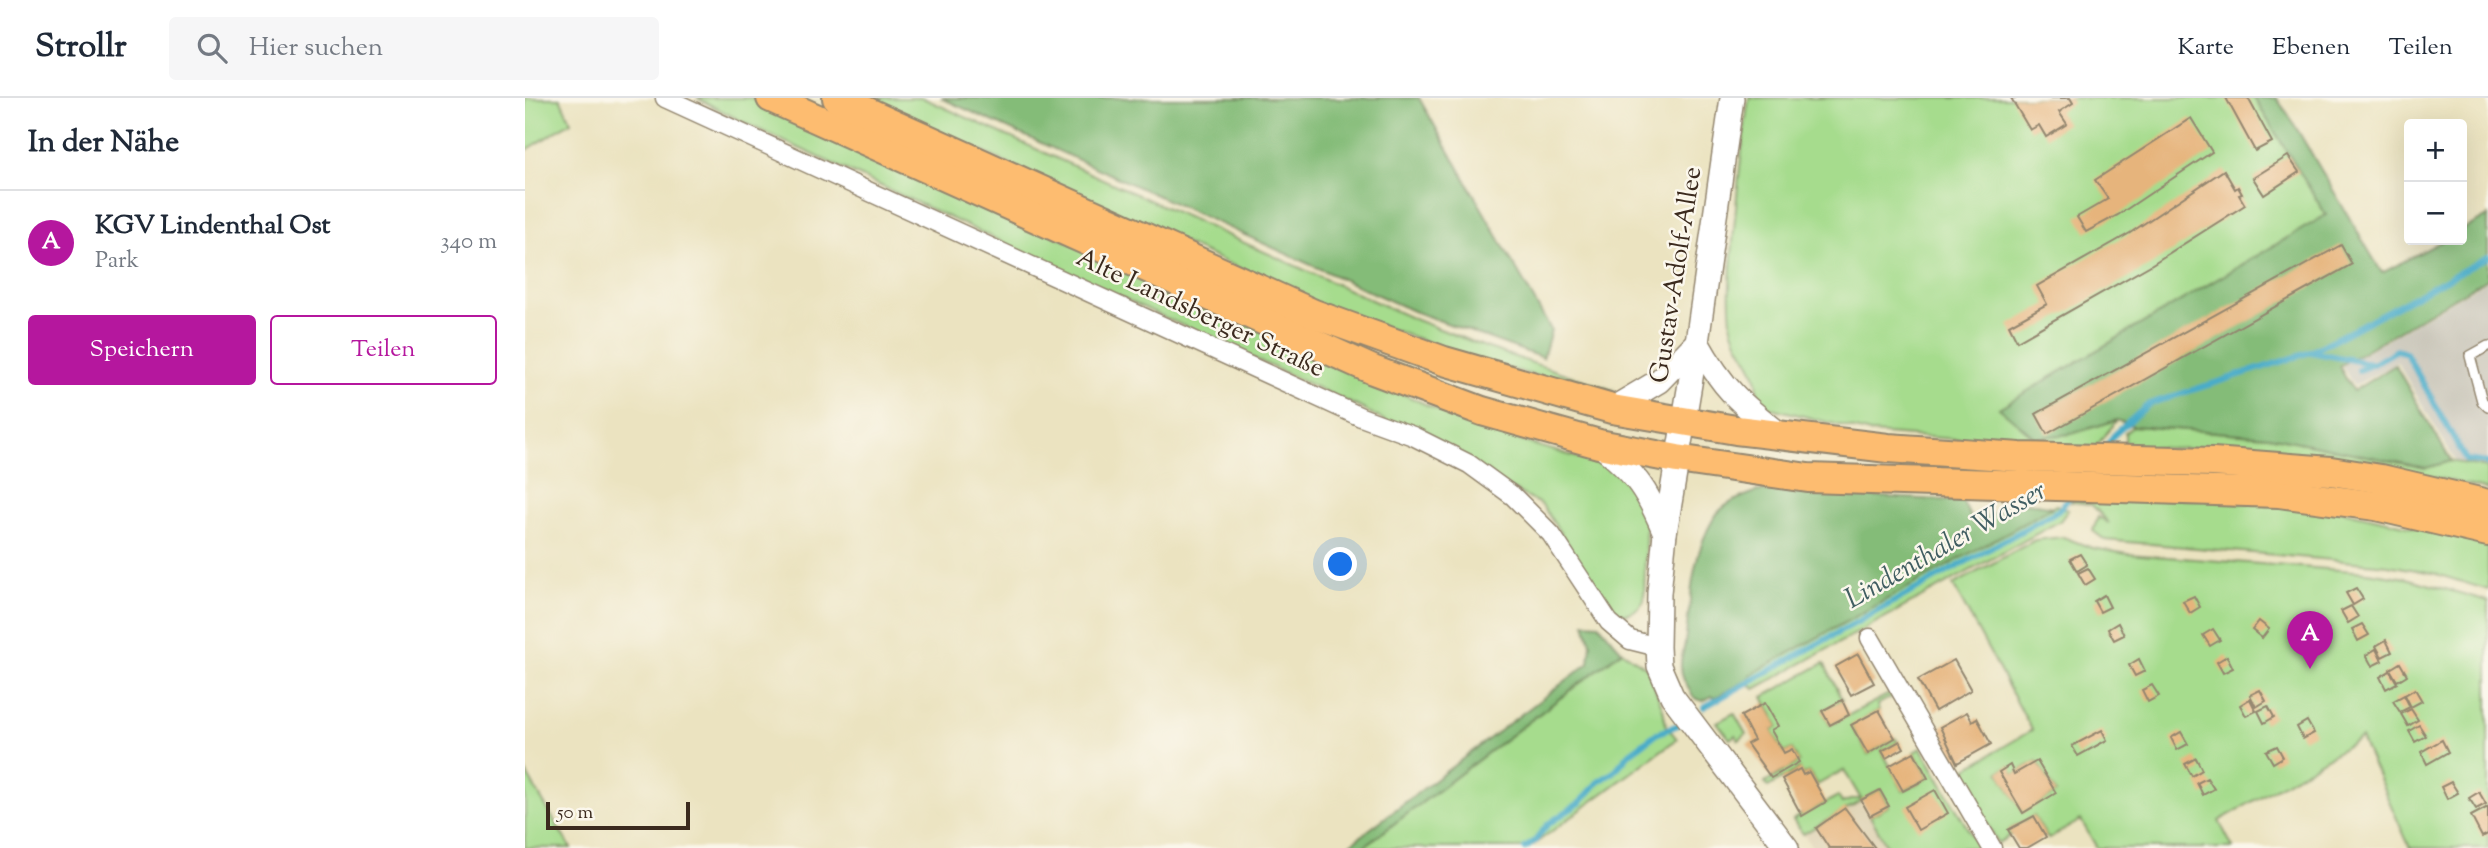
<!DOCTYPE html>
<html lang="de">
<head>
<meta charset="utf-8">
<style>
	body { margin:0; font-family:"Sorts Mill Goudy",serif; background:#f6f6f7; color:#1f2937 }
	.controls { position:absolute; right:21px; top:21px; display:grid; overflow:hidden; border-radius:7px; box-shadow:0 7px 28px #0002 }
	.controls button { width:63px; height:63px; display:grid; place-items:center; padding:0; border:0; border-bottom:2px solid #e0e1e3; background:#fff; color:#1f2937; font:35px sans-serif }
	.scale { position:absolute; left:21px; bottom:18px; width:144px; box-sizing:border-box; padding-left:7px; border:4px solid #3b2a1e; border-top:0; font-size:19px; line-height:24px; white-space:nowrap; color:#3b2a1e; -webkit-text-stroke:5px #fbf7ec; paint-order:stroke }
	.you { position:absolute; left:816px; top:467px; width:24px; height:24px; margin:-18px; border:5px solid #fff; border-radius:50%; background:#1a73e8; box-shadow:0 0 0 10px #1a73e833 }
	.badge { display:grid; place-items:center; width:46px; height:46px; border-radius:50%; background:#b5179e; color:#fff; font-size:23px; font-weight:700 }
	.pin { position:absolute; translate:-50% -58px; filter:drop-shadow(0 2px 4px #0008) }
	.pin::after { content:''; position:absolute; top:37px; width:24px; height:21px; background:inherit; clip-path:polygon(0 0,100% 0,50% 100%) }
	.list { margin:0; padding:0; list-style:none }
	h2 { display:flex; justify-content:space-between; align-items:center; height:91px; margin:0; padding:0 28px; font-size:30px }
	h2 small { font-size:23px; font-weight:400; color:#747a83 }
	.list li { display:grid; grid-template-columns:46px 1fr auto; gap:21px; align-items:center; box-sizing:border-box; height:105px; padding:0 28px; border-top:2px solid #e0e1e3 }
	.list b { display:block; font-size:26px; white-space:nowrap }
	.list p { margin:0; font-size:23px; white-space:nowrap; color:#747a83 }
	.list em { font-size:23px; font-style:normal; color:#747a83 }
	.actions { display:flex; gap:14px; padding:21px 28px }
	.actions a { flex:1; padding:16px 0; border:2px solid #b5179e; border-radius:7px; text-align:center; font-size:24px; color:#b5179e }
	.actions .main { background:#b5179e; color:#fff }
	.icon { flex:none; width:38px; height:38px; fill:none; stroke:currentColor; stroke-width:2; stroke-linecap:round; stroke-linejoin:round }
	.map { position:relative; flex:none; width:1963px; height:750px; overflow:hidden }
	header { display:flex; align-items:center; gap:42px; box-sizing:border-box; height:98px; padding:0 35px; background:#fff; border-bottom:2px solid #e0e1e3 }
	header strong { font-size:33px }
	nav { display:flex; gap:38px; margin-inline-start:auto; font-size:24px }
	.search { width:490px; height:63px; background:#f6f6f7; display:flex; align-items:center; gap:18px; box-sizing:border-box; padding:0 24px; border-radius:7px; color:#747a83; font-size:26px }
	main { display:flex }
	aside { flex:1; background:#fff }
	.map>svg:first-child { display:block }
	.built { fill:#dfd3b4 }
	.industrial { fill:#c8c4b8 }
	.green { fill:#a6dc8d; stroke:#708356; stroke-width:2; fill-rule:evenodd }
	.forest { fill:#84bc78; stroke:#60734b; stroke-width:2 }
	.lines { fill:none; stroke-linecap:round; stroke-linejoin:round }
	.stream { stroke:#49acc9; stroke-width:6 }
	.building { fill:#e6b47c }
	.service-casing { stroke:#93866f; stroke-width:12 }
	.minor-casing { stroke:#93866f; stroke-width:21 }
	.tertiary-casing { stroke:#93866f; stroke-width:26 }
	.primary-casing { stroke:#93866f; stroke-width:32 }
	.service { stroke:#fff; stroke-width:9 }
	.minor { stroke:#fff; stroke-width:18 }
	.tertiary { stroke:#fff; stroke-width:23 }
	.primary { stroke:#fdbc6f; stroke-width:28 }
	.labels { text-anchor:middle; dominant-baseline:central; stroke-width:5; stroke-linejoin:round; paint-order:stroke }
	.street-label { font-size:26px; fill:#3b2a1e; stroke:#fbf7ec }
	.water-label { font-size:28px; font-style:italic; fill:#415e62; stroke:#fbf7ec }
</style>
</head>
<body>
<header>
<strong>Strollr</strong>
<div class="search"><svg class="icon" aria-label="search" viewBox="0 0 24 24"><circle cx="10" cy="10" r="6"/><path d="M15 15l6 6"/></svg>Hier suchen</div>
<nav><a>Karte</a><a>Ebenen</a><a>Teilen</a></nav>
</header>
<main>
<aside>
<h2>In der Nähe<small></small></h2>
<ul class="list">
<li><span class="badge">A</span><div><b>KGV Lindenthal Ost</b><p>Park</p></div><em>340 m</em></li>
</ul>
<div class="actions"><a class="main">Speichern</a><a>Teilen</a></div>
</aside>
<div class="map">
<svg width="1963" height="750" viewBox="0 0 1963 750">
	<rect width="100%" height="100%" fill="#fbf7ec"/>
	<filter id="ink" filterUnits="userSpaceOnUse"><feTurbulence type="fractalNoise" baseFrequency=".0143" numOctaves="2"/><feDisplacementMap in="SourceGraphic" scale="14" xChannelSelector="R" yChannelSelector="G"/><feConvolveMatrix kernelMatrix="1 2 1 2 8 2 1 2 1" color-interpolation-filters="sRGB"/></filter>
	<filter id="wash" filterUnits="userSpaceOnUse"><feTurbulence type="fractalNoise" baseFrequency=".00686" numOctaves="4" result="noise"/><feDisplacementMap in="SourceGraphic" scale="28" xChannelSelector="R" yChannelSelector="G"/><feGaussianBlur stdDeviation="1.57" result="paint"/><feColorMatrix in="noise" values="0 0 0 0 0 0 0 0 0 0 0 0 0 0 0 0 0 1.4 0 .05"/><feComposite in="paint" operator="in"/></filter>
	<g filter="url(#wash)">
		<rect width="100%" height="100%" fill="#ebe3c0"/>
		<polygon class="built" points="1336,702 1363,750 1288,750 1278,736 1291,730"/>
		<polygon class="industrial" points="1963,182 1963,370 1931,364 1872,264 1829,288 1817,268"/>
		<g class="green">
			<polygon points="0,0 35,0 46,24 0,53"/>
			<path d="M172,0H227L924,317L996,343L1082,368L1099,376L1121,414L1119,503C1111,513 1106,516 1093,516L1076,497L1017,407L834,309L224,27Z"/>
			<polygon points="339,0 398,0 884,219 963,250 1088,292 1086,294 1074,295 963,265 793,206"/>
			<path d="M1224,0H1729L1803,118L1546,336L1592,322L1569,351L1345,335L1243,309L1231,303C1240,270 1210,255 1206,224C1203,197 1206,170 1208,144C1212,95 1216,48 1224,0Z"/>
			<path d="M1608,328L1744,338L1901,370L1925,363L1963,370V392C1842,360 1724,351 1600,349V335Z"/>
			<polygon points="1551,398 1675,401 1818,413 1963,446 1963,492 1908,475 1863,467 1580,442 1568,433 1573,419 1584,425 1566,406 1546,404"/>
			<polygon points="1531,407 1543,412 1535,423 1230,591 1227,589 1223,579 1234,572"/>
			<path d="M1538,439L1567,450L1603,456L1842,474L1881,480L1963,503V750H1885L1836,640L1694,723L1708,750H1572L1556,722L1523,741L1509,718L1484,732L1486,737L1473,745L1434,675L1507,632L1428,487L1510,442ZM1512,663L1531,695L1498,714L1474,674L1484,668L1489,676Z"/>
			<polygon points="1097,553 1122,570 1138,611 1141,627 1152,641 1004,750 837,750"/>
			<polygon points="1299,565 1317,602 1298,613 1305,627 1366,595 1368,598 1352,607 1354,612 1327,628 1343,656 1370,640 1373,644 1357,653 1378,693 1403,680 1389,654 1396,650 1454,750 1363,750 1345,718 1364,708 1355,692 1278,736 1268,722 1276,716 1277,717 1313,698 1317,705 1328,701 1336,701 1319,672 1292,687 1284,674 1278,677 1274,671 1243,689 1240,685 1274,664 1267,651 1259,655 1246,632 1253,628 1238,599"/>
			<polygon points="1209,615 1221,636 1214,642 1210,637 1205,641 1192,624"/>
			<polygon points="0,673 40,741 46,750 0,750"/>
		</g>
		<g class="forest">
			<polygon points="416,0 894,0 1026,232 1018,260 888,213"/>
			<polygon points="1729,0 1751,0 1763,16 1857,175 1919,142 1937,142 1937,132 1963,118 1963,180 1814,268 1828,293 1870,267 1926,363 1901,370 1744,338 1608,328 1592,322 1546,336 1510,340 1474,310 1801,117"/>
			<path d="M1233,393L1437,403L1449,426C1483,407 1488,400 1528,409L1234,572L1224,579V582L1189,600L1187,598L1178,603L1169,600C1163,589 1155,580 1156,566C1156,559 1159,552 1160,545C1166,504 1166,457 1189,420C1198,405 1217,399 1233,393Z"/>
			<polygon points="1060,525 1074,526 1097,553 837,750 820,750 1064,565 1066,546"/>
		</g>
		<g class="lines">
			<g class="stream">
				<polyline points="1786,254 1848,266 1872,252 1881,255 1941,362 1963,365"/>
				<polyline points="1834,272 1848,266"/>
				<polyline points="1579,351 1589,337 1624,306 1786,254 1963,159"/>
				<polyline points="1179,609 1534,412 1546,397"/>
				<polyline points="1000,750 1010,743 1023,726 1056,704 1073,684 1089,674 1105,655 1131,636 1153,627"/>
			</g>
		</g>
		<g id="blocks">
			<g class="building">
				<polygon points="1486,0 1545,0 1548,5 1534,14 1542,26 1521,39 1514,27 1505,32"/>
				<polygon points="1701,0 1723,0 1747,44 1730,53"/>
				<polygon points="1666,20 1687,54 1593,117 1561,134 1552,119 1583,101 1570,82"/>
				<polygon points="1763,58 1774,74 1739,97 1728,80"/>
				<polygon points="1699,72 1710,91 1713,89 1717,96 1714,97 1720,107 1624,168 1492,243 1484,227 1522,206 1512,188 1605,135"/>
				<polygon points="1816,147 1827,166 1522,336 1511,316"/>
				<polygon points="1555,456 1562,467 1552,473 1545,461"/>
				<polygon points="1563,470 1570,481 1560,487 1553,475"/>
				<polygon points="1831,490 1838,501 1828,507 1821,495"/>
				<polygon points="1579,497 1585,509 1575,514 1569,503"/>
				<polygon points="1669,498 1675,509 1665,515 1658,503"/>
				<polygon points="1826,508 1833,519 1823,525 1816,513"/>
				<polygon points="1734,523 1744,531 1737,540 1727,532"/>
				<polygon points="1593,525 1599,537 1589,542 1583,531"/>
				<polygon points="1837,526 1844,537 1833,543 1827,531"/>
				<polygon points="1688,531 1695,542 1685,548 1678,537"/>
				<polygon points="1861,542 1867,554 1857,559 1851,548"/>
				<polygon points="1851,551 1857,563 1847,568 1841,557"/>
				<polygon points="1333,556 1349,585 1326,597 1310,569"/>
				<polygon points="1702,558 1708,570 1698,575 1692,564"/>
				<polygon points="1614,561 1620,573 1610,578 1604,567"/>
				<polygon points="1429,562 1446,592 1410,613 1393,582"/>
				<polygon points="1875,565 1882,577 1872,583 1865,571"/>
				<polygon points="1865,573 1872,585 1861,591 1855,579"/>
				<polygon points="1627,587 1634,598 1623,604 1617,592"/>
				<polygon points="1890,591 1897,603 1886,609 1880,597"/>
				<polygon points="1735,592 1741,603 1731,609 1725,597"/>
				<polygon points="1879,597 1885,609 1875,614 1868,603"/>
				<polygon points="1725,601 1731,613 1721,618 1715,607"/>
				<polygon points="1317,602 1324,617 1305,627 1297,613"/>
				<polygon points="1240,605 1253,628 1246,632 1259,655 1267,651 1274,664 1246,680 1222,646 1229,642 1216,618"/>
				<polygon points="1743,608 1749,619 1739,625 1733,613"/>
				<polygon points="1886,611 1893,622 1883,628 1876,616"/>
				<polygon points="1354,612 1370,640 1343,656 1326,627"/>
				<polygon points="1442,614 1447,623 1452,620 1466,646 1432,665 1415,629"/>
				<polygon points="1782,623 1789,635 1778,641 1772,629"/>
				<polygon points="1894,627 1901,638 1890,644 1884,633"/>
				<polygon points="1577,632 1582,642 1553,658 1547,648"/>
				<polygon points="1656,634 1663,646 1652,652 1646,640"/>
				<polygon points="1917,642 1923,654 1902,666 1896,654"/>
				<polygon points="1375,643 1379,650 1361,660 1357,653"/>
				<polygon points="1752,648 1758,659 1748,665 1741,653"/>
				<polygon points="1389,654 1403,680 1378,693 1364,668"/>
				<polygon points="1671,660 1677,672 1667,678 1660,666"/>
				<polygon points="1512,663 1531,695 1498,715 1474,674 1485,667 1489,676"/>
				<polygon points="1275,671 1278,677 1284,674 1301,704 1277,718 1257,681"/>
				<polygon points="1682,680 1689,691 1678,697 1672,685"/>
				<polygon points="1926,684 1933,695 1922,701 1916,689"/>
				<polygon points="1355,692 1364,708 1345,718 1336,702"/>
				<polygon points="1410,692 1423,715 1393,732 1380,709"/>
				<polygon points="1954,694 1961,706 1951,711 1944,700"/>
				<polygon points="1963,709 1963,736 1957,739 1946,718"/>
				<polygon points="1320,710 1350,750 1304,750 1291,730"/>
				<polygon points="1509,718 1521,739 1502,750 1494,750 1483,732"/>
			</g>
		</g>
	</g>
	<g filter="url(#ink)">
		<use href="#blocks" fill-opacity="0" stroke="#93866f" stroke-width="2"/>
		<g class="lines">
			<g class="service-casing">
				<polyline id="service" points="1963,248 1945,258 1957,303 1963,309"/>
			</g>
			<g class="minor-casing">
				<g id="minor">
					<polyline points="140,0 836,319 888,338 944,366 988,398 1026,436 1084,524 1105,542 1133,549"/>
					<polyline points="1345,540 1467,750"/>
				</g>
			</g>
			<g class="tertiary-casing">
				<g id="tertiary">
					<polyline points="1207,0 1172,244 1140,435 1134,495 1133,549 1134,568 1147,598 1262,750"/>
					<path d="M1172,244C1198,291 1216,306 1257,338"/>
					<polyline points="1087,311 1134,283 1172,244"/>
					<path d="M1075,347C1112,377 1122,392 1140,435"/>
				</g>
			</g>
			<g class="primary-casing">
				<g id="primary">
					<polyline points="246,0 848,272 957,313 1074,346 1152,361 1283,380 1754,395 1851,408 1963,434"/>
					<polyline points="312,0 789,216 919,263 1087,311 1211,332 1363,350 1495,359 1688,364 1806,373 1856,381 1963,406"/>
				</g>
			</g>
			<use href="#service" class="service"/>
			<use href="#minor" class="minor"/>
			<use href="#tertiary" class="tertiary"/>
			<use href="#primary" class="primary"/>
		</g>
	</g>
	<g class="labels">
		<g class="street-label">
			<text transform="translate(1152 177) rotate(-81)">Gustav-Adolf-Allee</text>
			<text transform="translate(675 216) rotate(25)">Alte Landsberger Straße</text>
		</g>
		<g class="water-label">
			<text transform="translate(1421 448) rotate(-30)">Lindenthaler Wasser</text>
		</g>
	</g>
</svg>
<div class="controls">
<button>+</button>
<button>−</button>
</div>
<div class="scale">50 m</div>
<div class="you"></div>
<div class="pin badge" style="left:1785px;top:571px">A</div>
</div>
</main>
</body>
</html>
